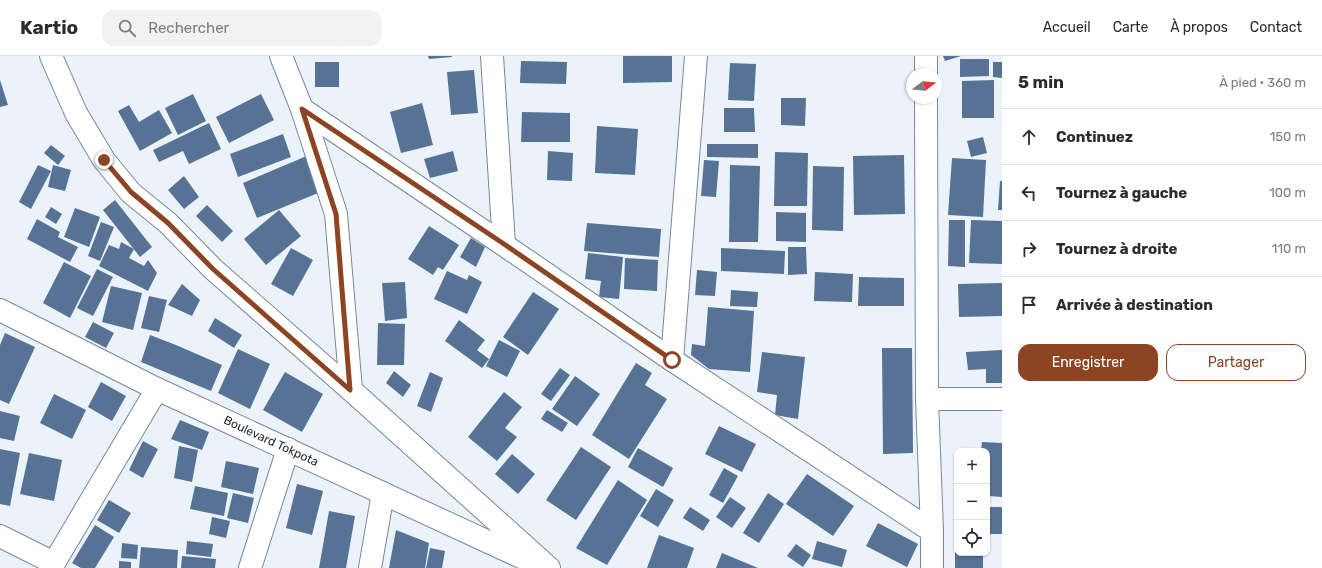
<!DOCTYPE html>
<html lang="fr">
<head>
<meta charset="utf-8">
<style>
	body { margin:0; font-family:Rubik,sans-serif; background:#f2f2f3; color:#2b2b33 }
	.controls { position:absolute; right:12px; bottom:12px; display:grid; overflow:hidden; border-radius:8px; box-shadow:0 1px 3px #0004 }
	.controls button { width:36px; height:36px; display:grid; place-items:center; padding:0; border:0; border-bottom:1px solid #e1e1e2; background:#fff; color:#2b2b33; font:20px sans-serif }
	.compass { position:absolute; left:906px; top:12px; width:36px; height:36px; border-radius:50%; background:#fff; box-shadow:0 1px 3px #0004; rotate:74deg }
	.stop { position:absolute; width:12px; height:12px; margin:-9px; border:3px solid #8c4423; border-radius:50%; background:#fff }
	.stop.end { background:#8c4423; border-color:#fff; box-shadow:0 1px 4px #0008 }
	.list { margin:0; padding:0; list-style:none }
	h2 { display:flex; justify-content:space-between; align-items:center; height:52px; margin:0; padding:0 16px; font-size:17px }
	h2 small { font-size:13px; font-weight:400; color:#7c7c81 }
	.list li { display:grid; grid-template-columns:26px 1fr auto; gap:12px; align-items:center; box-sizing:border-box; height:56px; padding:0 16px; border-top:1px solid #e1e1e2 }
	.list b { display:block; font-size:15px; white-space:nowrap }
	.list em { font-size:13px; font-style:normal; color:#7c7c81 }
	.actions { display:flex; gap:8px; padding:12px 16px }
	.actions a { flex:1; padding:9px 0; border:1px solid #8c4423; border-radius:12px; text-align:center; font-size:14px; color:#8c4423 }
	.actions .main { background:#8c4423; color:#fff }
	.icon { flex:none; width:22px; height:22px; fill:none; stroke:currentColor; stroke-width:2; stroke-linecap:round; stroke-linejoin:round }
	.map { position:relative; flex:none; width:1002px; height:512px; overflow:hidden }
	header { display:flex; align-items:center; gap:24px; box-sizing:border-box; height:56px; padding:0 20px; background:#fff; border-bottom:1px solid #e1e1e2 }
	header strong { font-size:19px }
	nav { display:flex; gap:22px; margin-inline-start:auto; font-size:14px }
	.search { width:280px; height:36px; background:#f2f2f3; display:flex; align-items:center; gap:10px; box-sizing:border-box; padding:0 14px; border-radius:12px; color:#7c7c81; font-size:15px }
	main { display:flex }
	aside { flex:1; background:#fff }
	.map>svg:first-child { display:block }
	.building { fill:#567294 }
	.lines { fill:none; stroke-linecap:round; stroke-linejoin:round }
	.minor-casing { stroke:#78889b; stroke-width:24 }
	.minor { stroke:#fff; stroke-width:22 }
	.route { stroke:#8c4423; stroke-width:5 }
	.labels { text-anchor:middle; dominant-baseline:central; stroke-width:4; stroke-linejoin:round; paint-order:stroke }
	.street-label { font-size:12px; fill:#222931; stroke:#fefefe }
</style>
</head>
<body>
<header>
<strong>Kartio</strong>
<div class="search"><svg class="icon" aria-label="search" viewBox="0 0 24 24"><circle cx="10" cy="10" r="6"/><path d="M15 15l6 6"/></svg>Rechercher</div>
<nav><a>Accueil</a><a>Carte</a><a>À propos</a><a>Contact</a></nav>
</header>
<main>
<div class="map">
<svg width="1002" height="512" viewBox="0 0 1002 512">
	<rect width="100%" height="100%" fill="#ebf2fa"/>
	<g class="building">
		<polygon points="428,0 452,0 452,1 429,3"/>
		<polygon points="623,0 672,0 672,26 623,27"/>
		<polygon points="943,0 961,0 945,5"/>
		<polygon points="960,3 989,3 989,20 960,21"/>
		<polygon points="521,5 567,6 566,28 520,27"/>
		<rect x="315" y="6" width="24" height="25"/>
		<polygon points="993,6 1002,6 1002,22 993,21"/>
		<polygon points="730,7 756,8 754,45 728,44"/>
		<polygon points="474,14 478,57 451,59 447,16"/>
		<polygon points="0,24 8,49 0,51"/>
		<polygon points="994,24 994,62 962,62 962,25"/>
		<polygon points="193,38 206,65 178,79 165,52"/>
		<polygon points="261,38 274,64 229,87 216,61"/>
		<polygon points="781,42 806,42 805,70 781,69"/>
		<polygon points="422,47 433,89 401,97 390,56"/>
		<polygon points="129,49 139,66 159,54 172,77 140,95 118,55"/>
		<polygon points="724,52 754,52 755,76 724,76"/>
		<polygon points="522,56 570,57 570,86 521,86"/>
		<polygon points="209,67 221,93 189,108 183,95 159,106 153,94"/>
		<polygon points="597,70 638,73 635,119 595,117"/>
		<polygon points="283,78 291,101 238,121 230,98"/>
		<polygon points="983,81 987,97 971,101 967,85"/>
		<polygon points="707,88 758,88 758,102 707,101"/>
		<polygon points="51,89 65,100 58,109 44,97"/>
		<polygon points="453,95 458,115 430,122 424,103"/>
		<polygon points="548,95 573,97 572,125 547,124"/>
		<polygon points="775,96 808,97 807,150 774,150"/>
		<polygon points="309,99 323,135 257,162 243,127"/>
		<polygon points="904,99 905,158 854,159 853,100"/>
		<polygon points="952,102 986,104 983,161 948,159"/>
		<polygon points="704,104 719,105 716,141 701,140"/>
		<polygon points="38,109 51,115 31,153 19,146"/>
		<polygon points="53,109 71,114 65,135 48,131"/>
		<polygon points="730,109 760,110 758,186 729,186"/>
		<polygon points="813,110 844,111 843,175 812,174"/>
		<polygon points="184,120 199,141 184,153 168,134"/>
		<polygon points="1000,125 1002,125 1002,154 998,154"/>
		<polygon points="115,144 152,191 140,201 103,154"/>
		<polygon points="207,149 233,175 222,186 196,160"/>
		<polygon points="51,151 62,158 56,168 45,161"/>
		<polygon points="75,152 100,161 89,191 64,181"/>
		<polygon points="279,154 301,180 266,209 244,183"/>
		<polygon points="776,156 806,157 806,186 776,185"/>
		<polygon points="37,163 60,176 58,181 78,191 70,206 27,183"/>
		<polygon points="949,164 965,164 965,211 948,210"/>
		<polygon points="971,164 1002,165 1002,208 969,207"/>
		<polygon points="101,166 114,171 100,205 88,200"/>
		<polygon points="587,167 661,173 659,201 584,195"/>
		<polygon points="429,170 459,189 443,214 438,211 433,219 408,203"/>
		<polygon points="471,182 485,191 476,211 460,201"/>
		<polygon points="121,186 134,193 129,202 144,210 148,204 157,217 148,235 99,210 109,189 119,193"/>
		<polygon points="788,191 806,191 807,218 788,219"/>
		<polygon points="291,192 313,204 293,240 271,228"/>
		<polygon points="721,192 785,195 784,218 721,215"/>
		<polygon points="588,197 623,201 619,243 599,241 601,225 585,223"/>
		<polygon points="625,202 658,204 657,235 624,233"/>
		<polygon points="64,206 91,220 70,262 43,247"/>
		<polygon points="97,213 113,221 93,260 77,252"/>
		<polygon points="697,214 717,216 715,240 695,239"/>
		<polygon points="447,215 467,224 469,219 482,226 467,258 434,243"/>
		<polygon points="815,216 853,218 852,246 814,245"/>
		<polygon points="859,221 904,222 904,250 858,250"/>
		<polygon points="405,226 407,262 385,265 382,227"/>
		<polygon points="1002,227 1002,260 959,261 958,228"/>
		<polygon points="182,228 200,244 192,260 168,249"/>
		<polygon points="111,230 142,237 133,274 102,266"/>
		<polygon points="731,234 758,236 757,251 730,250"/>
		<polygon points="533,236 559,253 528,299 503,281"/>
		<polygon points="149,240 167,244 159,276 141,272"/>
		<polygon points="708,251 754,255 750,316 709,313 691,299 692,288 705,290"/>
		<polygon points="215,262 242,279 234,292 208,275"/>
		<polygon points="459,264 485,284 477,294 489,303 482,312 445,285"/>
		<polygon points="93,266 114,277 106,292 85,281"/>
		<polygon points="378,267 405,268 404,309 377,309"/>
		<polygon points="5,277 35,291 9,348 0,344 0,289"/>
		<polygon points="150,279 176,289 222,309 211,335 141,306"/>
		<polygon points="499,284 520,295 507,321 486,310"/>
		<polygon points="882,292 912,292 913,397 883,398"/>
		<polygon points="238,293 270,308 250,353 218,337"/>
		<polygon points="1002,294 1002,327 986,327 986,313 968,314 966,296"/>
		<polygon points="762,296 805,301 798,363 775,359 777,339 757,336"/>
		<polygon points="636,307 652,317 645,329 667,343 629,403 592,379"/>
		<polygon points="560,312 570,319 551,345 541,338"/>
		<polygon points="394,315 411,329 403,341 386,327"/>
		<polygon points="285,316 323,338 302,376 263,354"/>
		<polygon points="430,316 443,322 431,356 417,350"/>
		<polygon points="575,320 600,338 577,370 552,353"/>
		<polygon points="101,326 126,340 112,365 88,351"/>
		<polygon points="504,336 522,351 505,372 517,381 497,405 468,381"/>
		<polygon points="54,338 86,354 72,383 40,367"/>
		<polygon points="547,354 568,367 562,376 541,363"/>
		<polygon points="0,355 20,360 14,385 0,382"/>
		<polygon points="180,364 209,376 202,394 171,383"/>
		<polygon points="719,370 756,388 742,416 705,398"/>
		<polygon points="143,385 158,393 143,422 129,414"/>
		<polygon points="982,386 1002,387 1002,441 987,440 987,395 981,395"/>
		<polygon points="179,390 198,394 192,426 174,422"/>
		<polygon points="581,391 611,411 576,464 546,444"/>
		<polygon points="638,392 673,412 663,431 628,411"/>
		<polygon points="0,393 20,397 10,450 0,448"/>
		<polygon points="29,397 62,404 54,445 20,438"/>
		<polygon points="512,398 535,418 518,438 495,418"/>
		<polygon points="226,405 259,412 253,438 221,431"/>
		<polygon points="724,412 738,420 723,447 709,439"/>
		<polygon points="807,418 854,450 833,480 786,448"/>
		<polygon points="618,424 647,444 607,509 576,492"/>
		<polygon points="297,428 323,435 312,479 286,472"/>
		<polygon points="195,430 228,437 224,460 190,453"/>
		<polygon points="656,433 674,444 658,471 640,460"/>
		<polygon points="233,437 254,442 248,467 227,462"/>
		<polygon points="768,437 784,448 759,487 743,477"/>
		<polygon points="730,441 746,452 732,472 716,461"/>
		<polygon points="109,444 131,457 119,477 97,464"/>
		<polygon points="690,451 710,464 703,475 683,462"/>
		<rect x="987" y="451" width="15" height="27"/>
		<polygon points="329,455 355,460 346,512 319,512"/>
		<polygon points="212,461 230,465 226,482 209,478"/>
		<polygon points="878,467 918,488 907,511 866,490"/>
		<polygon points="95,469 114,481 95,512 81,512 72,507"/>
		<polygon points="396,474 429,487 425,512 389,512"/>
		<polygon points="659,479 694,492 687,512 647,512"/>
		<polygon points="955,483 957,483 957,497 983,497 983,512 955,512"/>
		<polygon points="187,485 213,488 211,501 186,498"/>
		<polygon points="817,485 847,494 842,511 812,503"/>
		<polygon points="122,487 138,489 137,503 121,502"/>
		<polygon points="796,488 811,499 803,511 787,500"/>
		<polygon points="141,491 178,494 177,512 139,512"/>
		<polygon points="430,492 445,495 442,512 426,512"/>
		<polygon points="722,497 758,512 716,512"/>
		<polygon points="182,500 216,503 215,512 181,512"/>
		<polygon points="119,505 131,506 131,512 119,512"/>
	</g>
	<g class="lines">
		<g class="minor-casing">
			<g id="minor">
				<polyline points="51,0 76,57 104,104 131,137 168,167 213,213 351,334 549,512"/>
				<polyline points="281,0 302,53 336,158 351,334"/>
				<polyline points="492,0 504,189"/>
				<polyline points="926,0 926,18"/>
				<polyline points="926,42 927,343 932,475 932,512"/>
				<polyline points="302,53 504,189 672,304 932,475"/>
				<polyline points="0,254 157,333 534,507"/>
				<polyline points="672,304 696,0"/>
				<polyline points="927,343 1002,343"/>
				<polyline points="0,480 54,507"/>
				<polyline points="51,512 157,333"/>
				<polyline points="250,512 288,393"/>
				<polyline points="370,512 383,437"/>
			</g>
		</g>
		<use href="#minor" class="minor"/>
	</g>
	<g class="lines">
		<polyline class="route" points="104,104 131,136 168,167 213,213 350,334 336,158 302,53 504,188 672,304"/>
	</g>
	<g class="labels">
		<g class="street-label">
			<text transform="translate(271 385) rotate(25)">Boulevard Tokpota</text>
		</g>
	</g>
</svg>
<div class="controls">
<button>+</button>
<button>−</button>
<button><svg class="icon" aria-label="locate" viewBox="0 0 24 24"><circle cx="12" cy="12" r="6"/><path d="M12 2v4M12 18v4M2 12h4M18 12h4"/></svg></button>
</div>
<svg class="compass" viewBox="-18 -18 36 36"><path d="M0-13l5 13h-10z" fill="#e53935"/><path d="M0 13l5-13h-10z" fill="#7c7c81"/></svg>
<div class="stop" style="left:672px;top:304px"></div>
<div class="stop end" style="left:104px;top:104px"></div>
</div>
<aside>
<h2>5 min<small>À pied · 360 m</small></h2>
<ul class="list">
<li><svg class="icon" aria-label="ahead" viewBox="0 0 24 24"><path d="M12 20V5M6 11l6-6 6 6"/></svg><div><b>Continuez</b></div><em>150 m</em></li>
<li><svg class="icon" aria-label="left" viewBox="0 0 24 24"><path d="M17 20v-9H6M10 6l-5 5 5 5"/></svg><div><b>Tournez à gauche</b></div><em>100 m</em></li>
<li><svg class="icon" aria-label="right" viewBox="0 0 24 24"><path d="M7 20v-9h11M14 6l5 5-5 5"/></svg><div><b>Tournez à droite</b></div><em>110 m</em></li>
<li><svg class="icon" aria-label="arrive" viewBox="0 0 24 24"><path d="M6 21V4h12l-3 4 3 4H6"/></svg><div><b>Arrivée à destination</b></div></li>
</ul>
<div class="actions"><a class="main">Enregistrer</a><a>Partager</a></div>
</aside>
</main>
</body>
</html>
